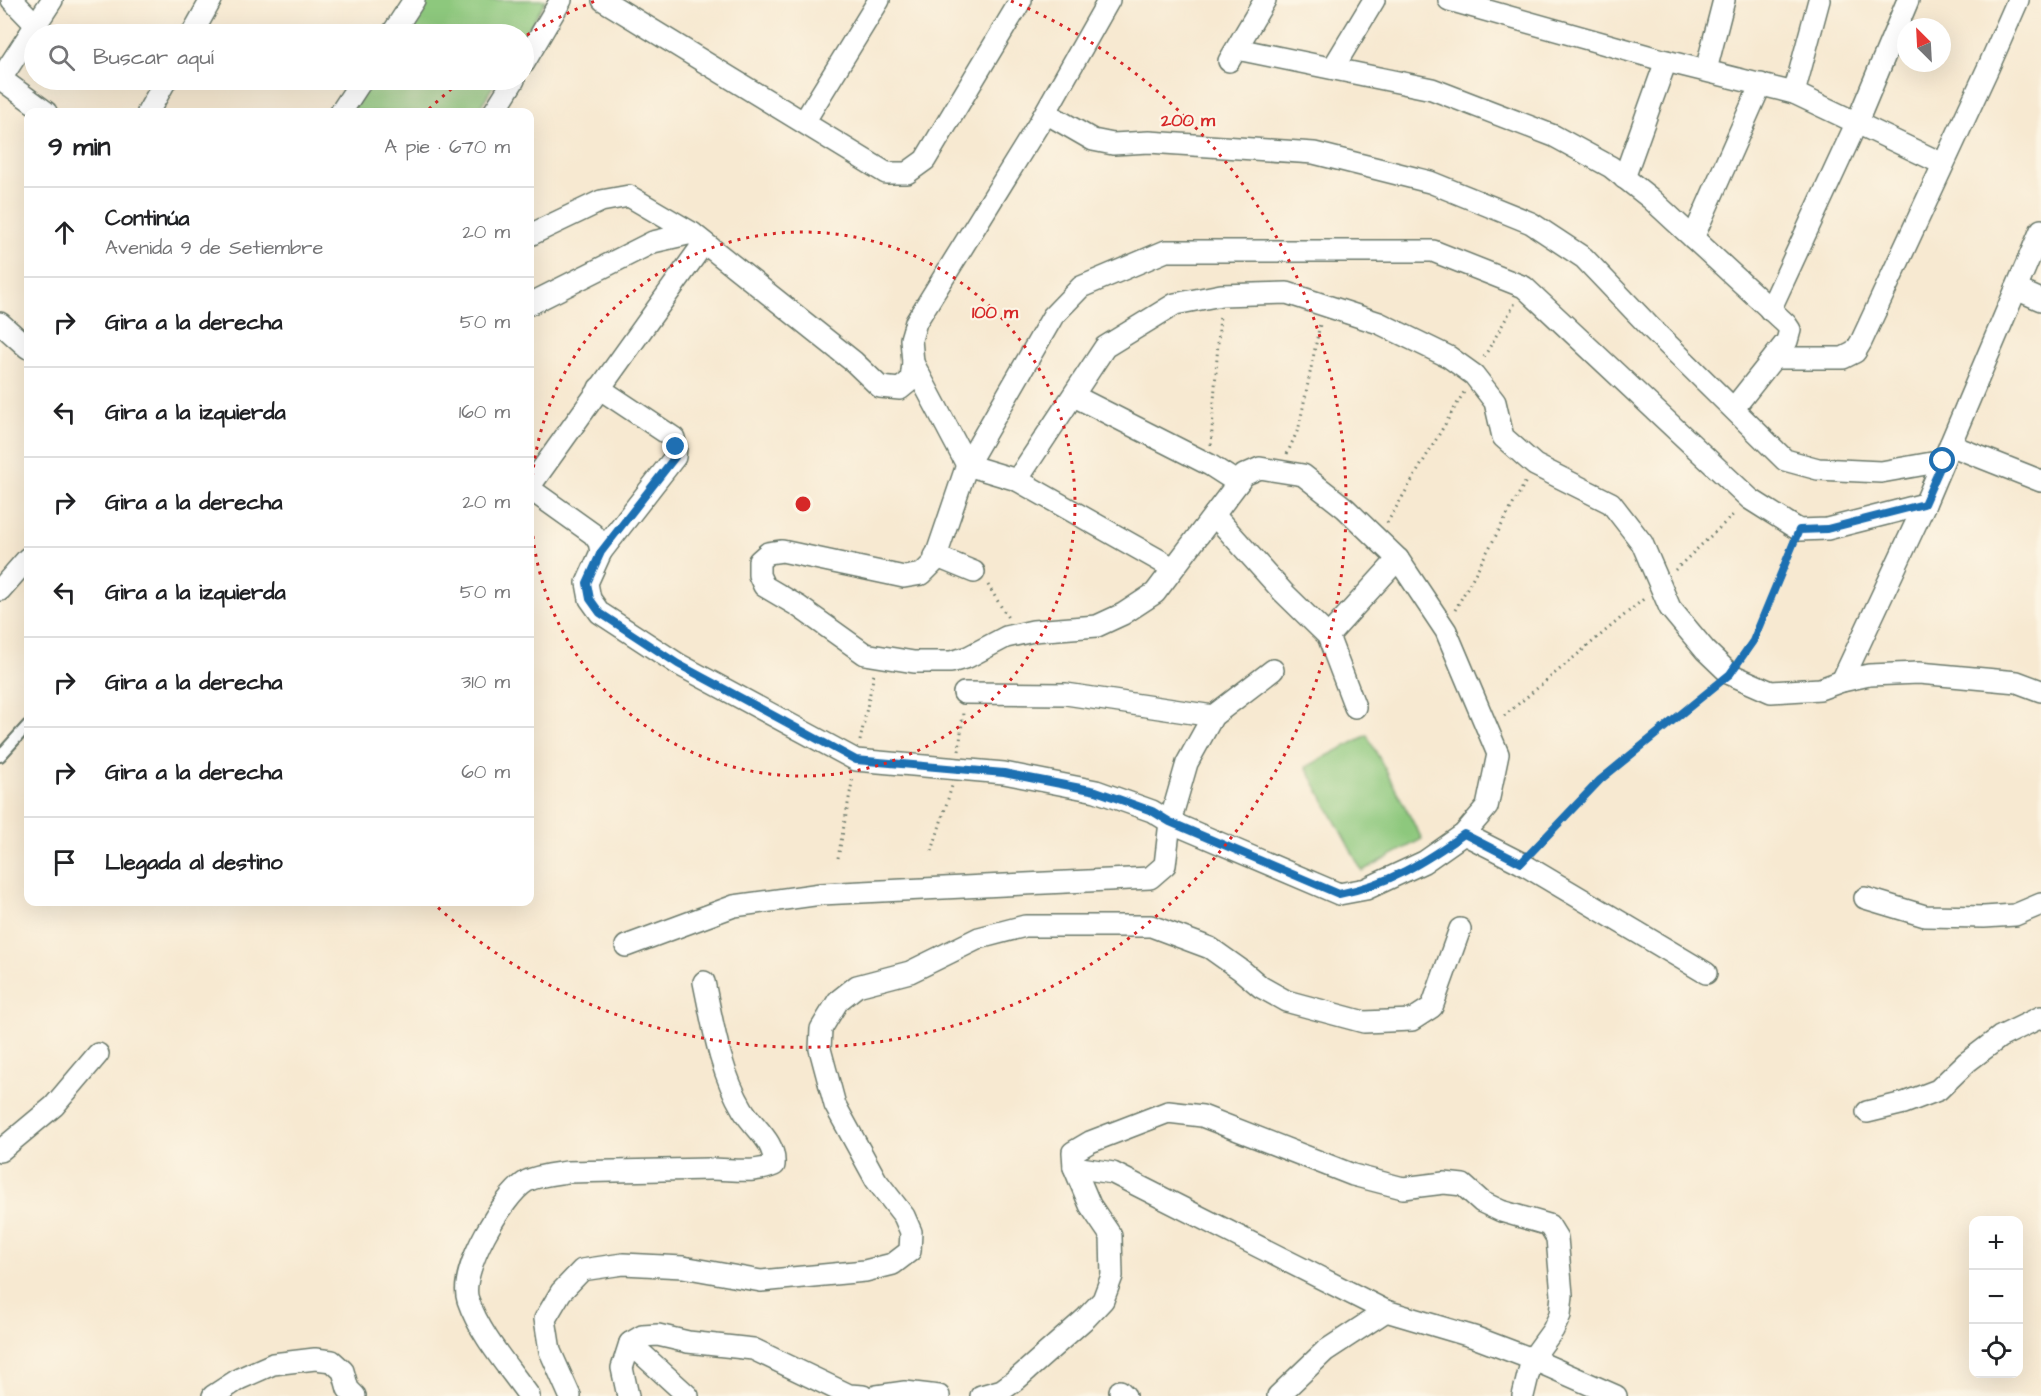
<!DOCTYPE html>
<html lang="es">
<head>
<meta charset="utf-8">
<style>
	body { margin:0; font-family:"Architects Daughter",sans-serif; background:#f2f2f2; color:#202124 }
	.controls { position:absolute; right:18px; bottom:18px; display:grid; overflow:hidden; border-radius:12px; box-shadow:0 6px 24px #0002 }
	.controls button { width:54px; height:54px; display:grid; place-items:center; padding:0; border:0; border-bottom:2px solid #e0e0e0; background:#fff; color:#202124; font:30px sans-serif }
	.compass { position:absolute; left:1897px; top:18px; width:54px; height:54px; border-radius:50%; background:#fff; box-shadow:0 6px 24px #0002; rotate:336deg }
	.stop { position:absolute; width:18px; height:18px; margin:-14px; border:4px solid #1f6fb2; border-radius:50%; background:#fff }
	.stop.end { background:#1f6fb2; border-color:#fff; box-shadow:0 2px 6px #0008 }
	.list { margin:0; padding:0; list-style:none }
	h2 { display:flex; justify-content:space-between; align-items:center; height:78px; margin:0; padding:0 24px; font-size:26px }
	h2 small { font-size:20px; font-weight:400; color:#757577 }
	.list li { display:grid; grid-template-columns:39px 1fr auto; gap:18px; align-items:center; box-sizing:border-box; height:90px; padding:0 24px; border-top:2px solid #e0e0e0 }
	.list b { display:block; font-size:22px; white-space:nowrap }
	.list p { margin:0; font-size:20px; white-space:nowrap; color:#757577 }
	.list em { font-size:20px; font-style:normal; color:#757577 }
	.icon { flex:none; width:33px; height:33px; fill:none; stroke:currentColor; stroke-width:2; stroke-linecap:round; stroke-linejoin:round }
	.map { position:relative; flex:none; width:2041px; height:1396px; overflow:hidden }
	.search { position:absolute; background:#fff; box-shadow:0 6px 24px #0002; left:24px; top:24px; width:510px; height:66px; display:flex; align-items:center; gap:15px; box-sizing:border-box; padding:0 21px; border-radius:33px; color:#757577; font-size:22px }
	.panel { position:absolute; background:#fff; box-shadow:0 6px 24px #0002; left:24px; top:108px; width:510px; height:798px; border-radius:12px }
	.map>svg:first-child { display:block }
	.green { fill:#8dc87d; stroke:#568258; stroke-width:1.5 }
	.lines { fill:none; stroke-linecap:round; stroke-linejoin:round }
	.lane-casing { stroke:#6b796b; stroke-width:14 }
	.street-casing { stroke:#6b796b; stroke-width:24 }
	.path { stroke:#6b796b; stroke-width:3; stroke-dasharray:1.5 4.5; stroke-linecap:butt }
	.lane { stroke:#fff; stroke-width:10 }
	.street { stroke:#fff; stroke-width:21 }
	.route { stroke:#1f6fb2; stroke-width:8 }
	.ring { fill:none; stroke:#d62828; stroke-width:3; stroke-dasharray:3 6 }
	.centre { fill:#d62828; stroke:#fcf5e5; stroke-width:3 }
	.ring-label { font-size:18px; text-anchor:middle; font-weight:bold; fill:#d62828; stroke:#fcf5e5; stroke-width:4.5; stroke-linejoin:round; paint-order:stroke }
</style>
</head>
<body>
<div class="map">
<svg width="2041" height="1396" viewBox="0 0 2041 1396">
	<rect width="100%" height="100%" fill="#fcf5e5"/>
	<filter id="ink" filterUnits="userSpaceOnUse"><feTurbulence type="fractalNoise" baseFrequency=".0167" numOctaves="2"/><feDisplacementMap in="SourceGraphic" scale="12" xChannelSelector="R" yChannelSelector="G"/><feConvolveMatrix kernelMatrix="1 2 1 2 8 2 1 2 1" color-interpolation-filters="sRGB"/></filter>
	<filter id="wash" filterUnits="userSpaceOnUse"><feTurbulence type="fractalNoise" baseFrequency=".008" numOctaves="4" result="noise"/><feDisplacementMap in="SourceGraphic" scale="24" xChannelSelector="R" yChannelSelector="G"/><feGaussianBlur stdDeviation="1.35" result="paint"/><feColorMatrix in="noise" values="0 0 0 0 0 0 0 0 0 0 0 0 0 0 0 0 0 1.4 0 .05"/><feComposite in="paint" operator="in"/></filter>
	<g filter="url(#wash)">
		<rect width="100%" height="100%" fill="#f7e9d1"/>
		<g class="green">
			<polygon points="420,0 546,0 524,36 524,34 399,34"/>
			<polygon points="371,80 497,80 477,112 351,112"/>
			<polygon points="1367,735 1422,839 1362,871 1306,767"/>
		</g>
	</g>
	<g filter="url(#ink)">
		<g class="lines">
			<g class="lane-casing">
				<polyline id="lane" points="0,756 28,725"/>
			</g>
			<g class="street-casing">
				<g id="street">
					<polyline points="12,0 36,25"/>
					<polyline points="603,0 886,173 907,173 925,160 1021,0"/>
					<polyline points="1449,0 1666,61 1794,93 1943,164"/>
					<polyline points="192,34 211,0"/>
					<polyline points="392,34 414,0"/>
					<polyline points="1237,49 1432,89 1554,136 1611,167 1650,198 1786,324 1790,330 1787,341 1734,408"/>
					<polyline points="1229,61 1265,0"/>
					<polyline points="524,63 561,0"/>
					<polyline points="1333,68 1374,0"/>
					<polyline points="1706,70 1724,0"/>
					<polyline points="1,79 46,112"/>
					<polyline points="0,80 52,0"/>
					<polyline points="1794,93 1819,0"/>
					<polyline points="148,112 166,80"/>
					<polyline points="341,112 362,80"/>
					<polyline points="494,112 514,80"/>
					<polyline points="1046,113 1093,140 1113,144 1149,142 1314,153 1430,182 1531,223 1584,258 1649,326 1785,460 1818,469 1881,472 1943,461"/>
					<polyline points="804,122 879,0"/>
					<polyline points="1624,178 1666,61"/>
					<polyline points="530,235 601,201 629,196 692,233 854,362 880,387 900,389 911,380 913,363 911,339 916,322 1040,122 1109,0"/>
					<polyline points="1693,238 1761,84"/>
					<polyline points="2016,289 2041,300"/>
					<polyline points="530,304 653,242 692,233"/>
					<polyline points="1770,310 1857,122 1908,0"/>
					<polyline points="0,323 28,348"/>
					<polyline points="1774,358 1843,358 1855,352 1861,342 1989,66 2018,0"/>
					<polyline points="913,363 967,465 1017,480 1105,347 1175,304 1221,295 1287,293 1379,323 1449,357 1474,375 1495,402 1503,437 1535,465 1611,503 1642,543 1670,608 1705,650 1730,674 1771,692 1820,689 1842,681 1869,675 1919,673 2017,682 2041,691"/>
					<polyline points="599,388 674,438 676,447 675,457 601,552"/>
					<polyline points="1074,396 1210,465 1238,483"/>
					<polyline points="1950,445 2041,481"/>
					<polyline points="1017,480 1173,568"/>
					<polyline points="530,486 704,243"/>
					<polyline points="530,489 593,534 599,542 601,552 587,583 590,599 600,613 678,664 856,760 1004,773 1096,791 1152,811 1170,822 1339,894 1366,889 1424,862 1464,834 1487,807 1498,754 1446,631 1398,559 1345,508 1303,475 1260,468 1244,475 1155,593 1123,614 1097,626 1033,631 1006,637 968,657 951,662 914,662 865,654 798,606 764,586 759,575 759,561 768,553 782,551 904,577 922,574 934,562 967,465 1053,316 1081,287 1166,251 1433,251 1524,287 1750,499 1799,530 1827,529 1925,504"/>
					<polyline points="1214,515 1283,592 1328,636 1355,707"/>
					<polyline points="935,556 974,572"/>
					<polyline points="0,590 28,558"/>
					<polyline points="1328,636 1398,559"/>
					<polyline points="1842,681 1925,504 2041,230"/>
					<polyline points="964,693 1066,694 1213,716"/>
					<polyline points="1464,834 1521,863 1706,973"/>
					<polyline points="1865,898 1925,916 1984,917 2015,915 2041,904"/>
					<polyline points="626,946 734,906 821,894 1150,878 1165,865 1170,822 1187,763 1213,716 1273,670"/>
					<polyline points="1867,1112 1904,1103 1938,1090 1967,1062 2000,1037 2041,1017"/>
					<polyline points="0,1151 54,1106 98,1054"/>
					<polyline points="1074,1167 1113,1173 1386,1311 1474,1337 1532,1359 1523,1396"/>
					<polyline points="630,1343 688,1396"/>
					<polyline points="1120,1391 1125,1396"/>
					<polyline points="213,1396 239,1379 273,1364 315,1359 332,1361 343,1371 348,1389 355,1396"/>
					<path d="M529,1396C508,1366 480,1335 468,1300C458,1272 503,1195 527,1181C539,1175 554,1174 567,1172C615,1171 663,1170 710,1169C733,1169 753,1174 774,1165C776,1142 754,1128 743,1110C720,1072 713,1025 704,982"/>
					<polyline points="570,1396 550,1351 545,1319 561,1292 582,1270 623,1264 683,1267 761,1281 865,1271 893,1264 910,1251 911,1232 904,1216 876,1180 835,1105 820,1049 821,1029 838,1001 857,986 910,972 979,938 1025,926 1151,926 1210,948 1241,970 1261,987 1286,1001 1364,1022 1412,1020 1432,1007 1460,929"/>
					<polyline points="628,1396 622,1368 630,1343 642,1336 658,1335 688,1342 753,1349 849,1395 863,1396"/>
					<polyline points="877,1396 905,1392 939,1396"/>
					<polyline points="981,1396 1002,1390 1017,1379 1086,1318 1103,1300 1112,1276 1111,1236 1090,1205 1074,1167 1073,1152 1090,1142 1168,1112 1202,1116 1353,1175 1403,1188 1444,1183 1463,1185 1482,1202 1501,1211 1549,1225 1557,1238 1562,1295 1560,1315 1553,1330 1532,1359 1616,1396"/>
					<polyline points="1278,1396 1325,1351 1386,1311"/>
				</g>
			</g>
			<g class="path">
				<polyline points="1484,357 1515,303"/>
				<polyline points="1211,445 1220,314"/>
				<polyline points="1287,454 1299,427 1320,324"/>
				<polyline points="1387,523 1464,392"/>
				<polyline points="1675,570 1735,513"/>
				<polyline points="988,585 1008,618"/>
				<polyline points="1455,610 1526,481"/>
				<polyline points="1741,658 1753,641 1792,547"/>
				<polyline points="1504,716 1646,597"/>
				<polyline points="860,741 874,674"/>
				<polyline points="959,751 963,713"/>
				<polyline points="1535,849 1600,780 1714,687"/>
				<polyline points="932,851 952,786"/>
				<polyline points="838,858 853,777"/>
			</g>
			<use href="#lane" class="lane"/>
			<use href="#street" class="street"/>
		</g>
	</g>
	<g class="lines" filter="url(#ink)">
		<path class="route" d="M676,447L675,457L601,552L587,583L590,599L600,613L678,664L856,760L1004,773L1096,791L1152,811L1170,822L1339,894C1389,884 1423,863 1464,834L1521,863L1600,780L1730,674L1753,641L1799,530L1827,529L1924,504L1943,461"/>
	</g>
	<g class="ring">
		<circle cx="803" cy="504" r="272"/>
		<path d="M429 109A544 544 0 0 1 461 81M527 35A544 544 0 0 1 595 1M1011 1A544 544 0 1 1 432 902"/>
	</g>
	<circle cx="803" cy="504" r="9" class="centre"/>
	<g class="ring-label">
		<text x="1188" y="126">200 m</text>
		<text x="995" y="318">100 m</text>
	</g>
</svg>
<div class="controls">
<button>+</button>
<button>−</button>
<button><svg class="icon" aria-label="locate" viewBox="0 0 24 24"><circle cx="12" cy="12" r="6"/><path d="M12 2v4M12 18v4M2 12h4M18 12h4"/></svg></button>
</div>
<svg class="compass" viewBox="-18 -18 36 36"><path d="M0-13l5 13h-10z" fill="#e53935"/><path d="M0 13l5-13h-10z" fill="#757577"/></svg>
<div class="stop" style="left:1943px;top:461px"></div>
<div class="stop end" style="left:676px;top:447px"></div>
<div class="search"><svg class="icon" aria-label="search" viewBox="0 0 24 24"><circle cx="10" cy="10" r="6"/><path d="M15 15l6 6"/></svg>Buscar aquí</div>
<section class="panel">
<h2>9 min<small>A pie · 670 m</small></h2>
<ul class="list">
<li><svg class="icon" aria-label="ahead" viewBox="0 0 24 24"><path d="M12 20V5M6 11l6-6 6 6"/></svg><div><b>Continúa</b><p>Avenida 9 de Setiembre</p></div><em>20 m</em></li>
<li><svg class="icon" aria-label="right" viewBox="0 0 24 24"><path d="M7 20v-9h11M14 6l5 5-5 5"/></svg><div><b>Gira a la derecha</b></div><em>50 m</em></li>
<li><svg class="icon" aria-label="left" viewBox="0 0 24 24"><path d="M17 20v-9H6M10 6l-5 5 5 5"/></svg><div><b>Gira a la izquierda</b></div><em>160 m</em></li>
<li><svg class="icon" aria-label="right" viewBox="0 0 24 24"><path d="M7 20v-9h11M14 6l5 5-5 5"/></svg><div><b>Gira a la derecha</b></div><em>20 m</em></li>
<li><svg class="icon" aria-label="left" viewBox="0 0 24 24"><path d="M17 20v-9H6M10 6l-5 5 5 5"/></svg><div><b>Gira a la izquierda</b></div><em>50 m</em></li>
<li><svg class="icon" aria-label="right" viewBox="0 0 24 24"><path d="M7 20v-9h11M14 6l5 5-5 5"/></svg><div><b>Gira a la derecha</b></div><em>310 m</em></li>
<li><svg class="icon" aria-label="right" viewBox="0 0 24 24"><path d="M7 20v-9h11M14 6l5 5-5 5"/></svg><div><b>Gira a la derecha</b></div><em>60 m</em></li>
<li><svg class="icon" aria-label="arrive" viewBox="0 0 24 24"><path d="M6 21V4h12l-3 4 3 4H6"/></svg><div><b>Llegada al destino</b></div></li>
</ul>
</section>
</div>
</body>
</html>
